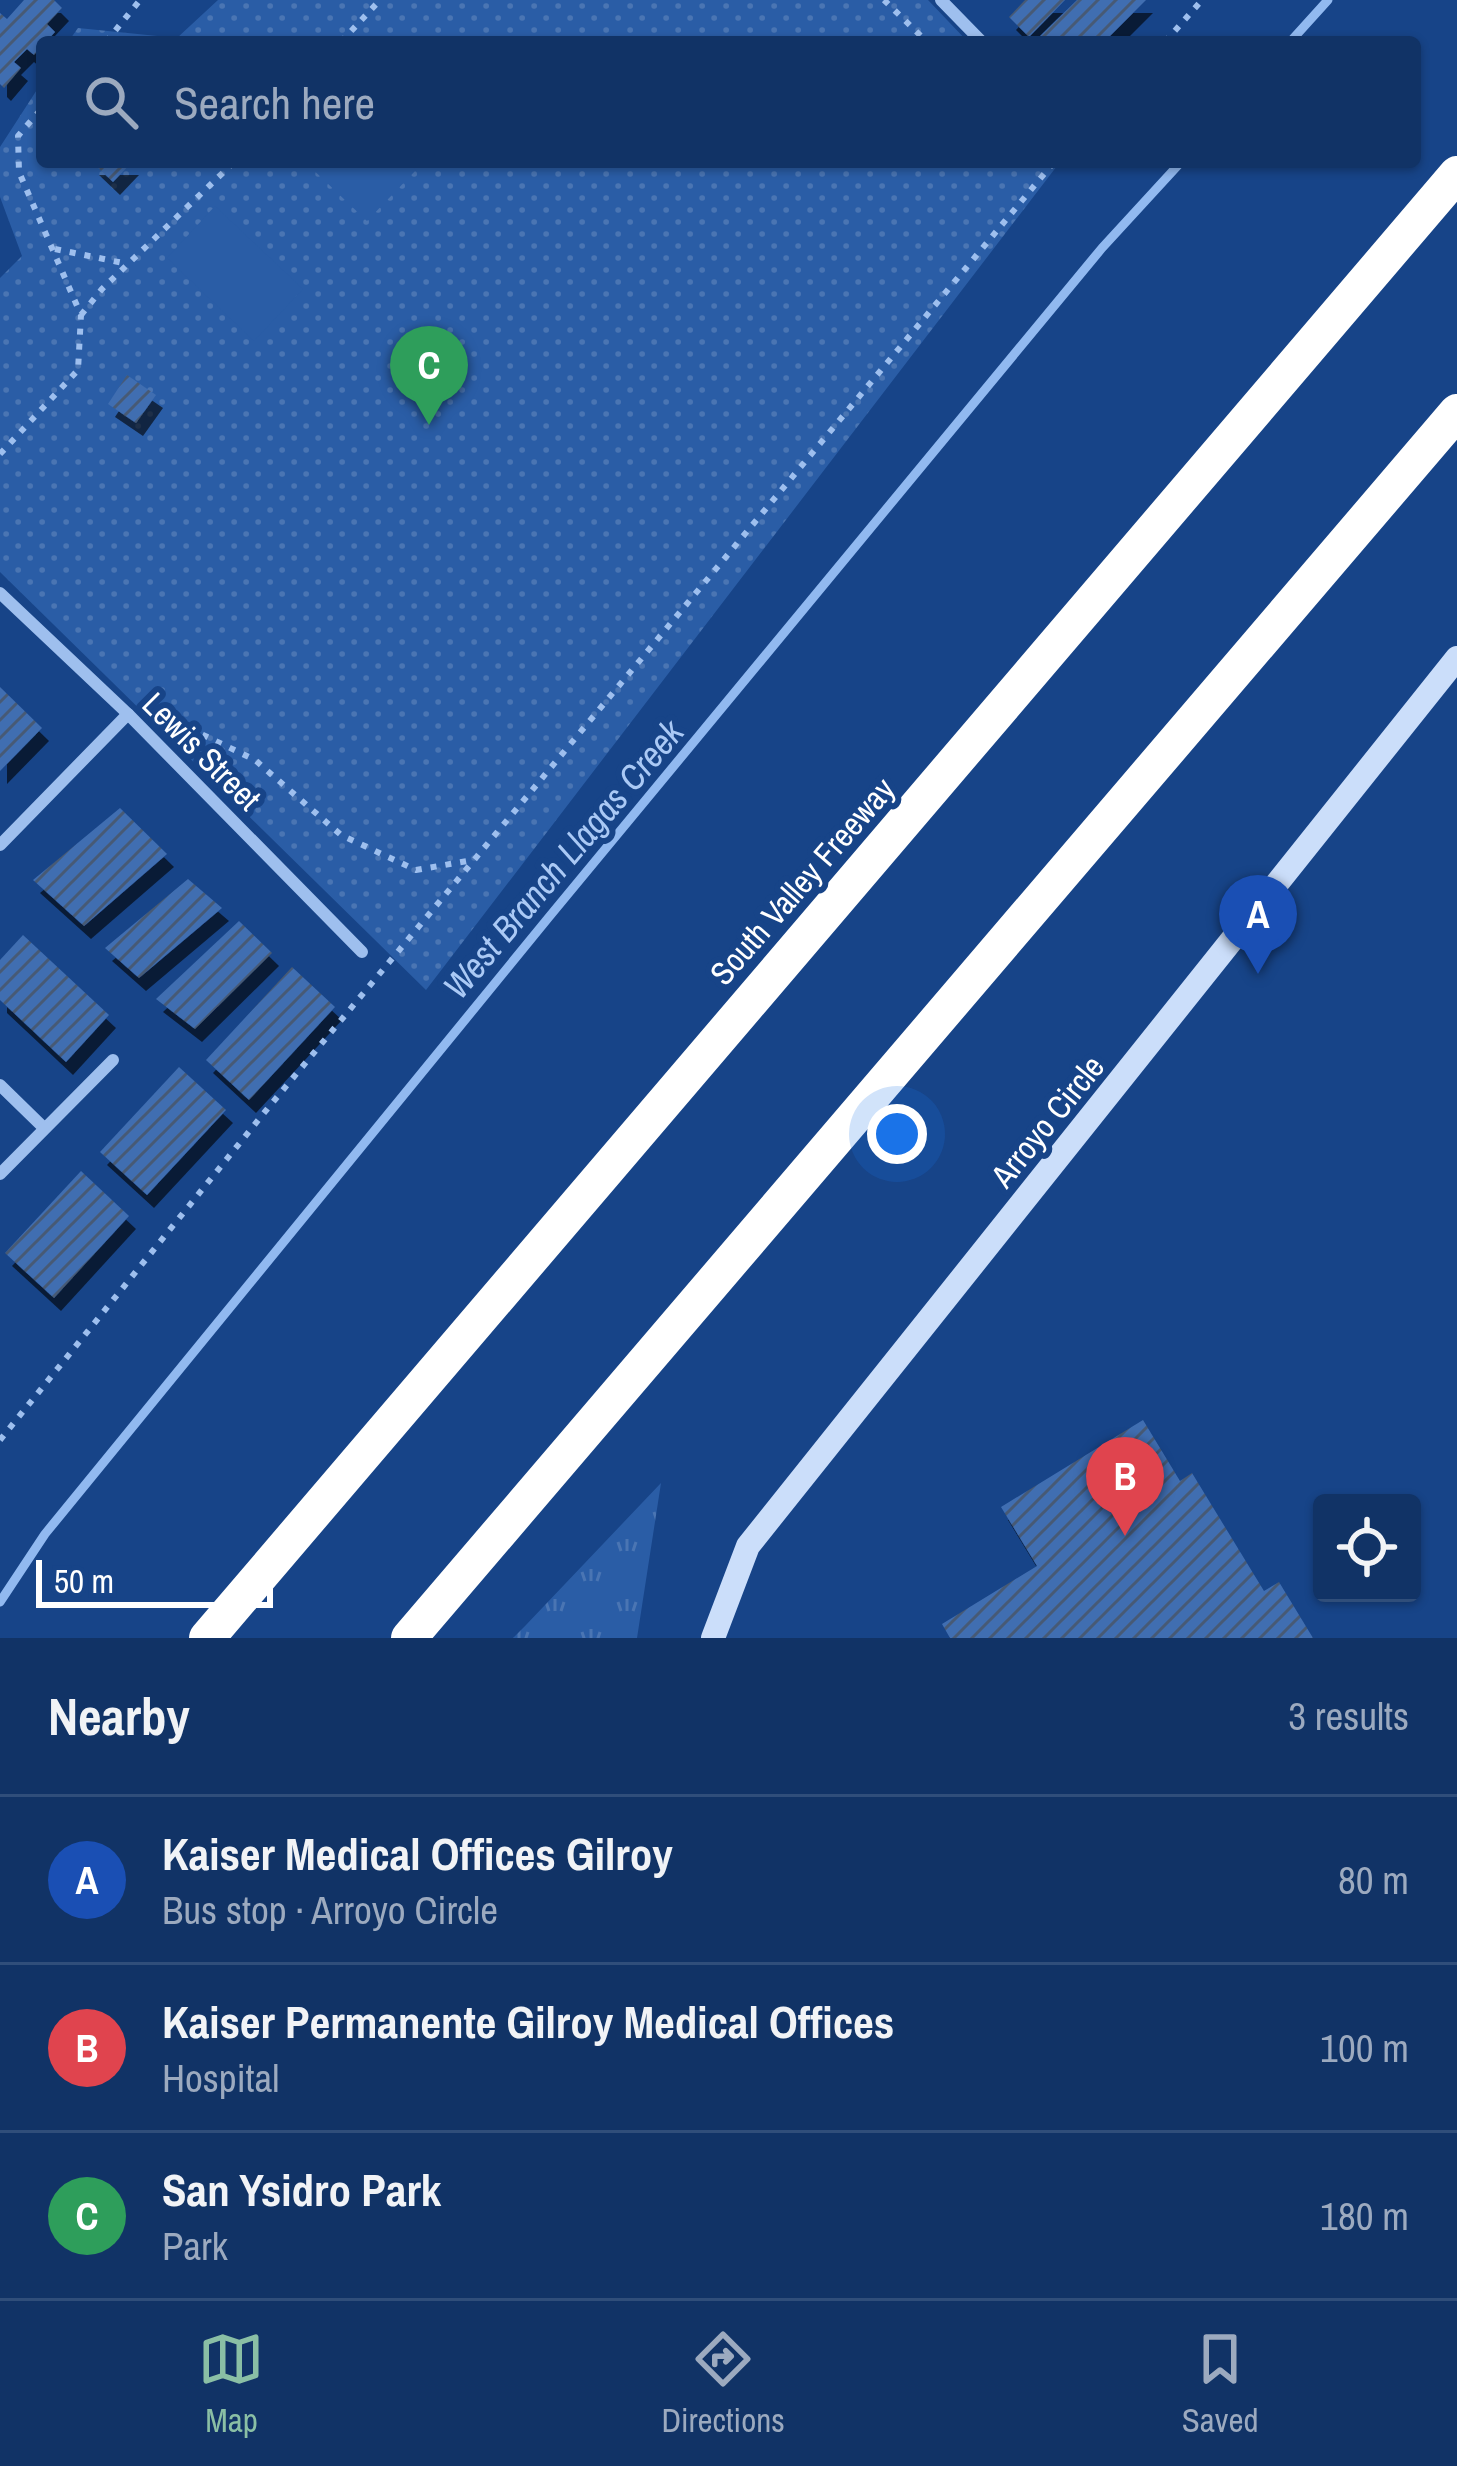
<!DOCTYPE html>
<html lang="en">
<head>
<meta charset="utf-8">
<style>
	body { margin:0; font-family:"Archivo Narrow",sans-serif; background:#1a3b6c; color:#f1f3f6 }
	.controls { position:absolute; right:36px; bottom:36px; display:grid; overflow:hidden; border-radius:12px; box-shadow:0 3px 9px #0004 }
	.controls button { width:108px; height:108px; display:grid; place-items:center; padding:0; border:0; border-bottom:3px solid #304e7a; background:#136; color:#f1f3f6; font:60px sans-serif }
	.scale { position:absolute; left:36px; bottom:30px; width:237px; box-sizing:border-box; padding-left:12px; border:6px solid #fff; border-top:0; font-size:33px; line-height:42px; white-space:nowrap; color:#fff; -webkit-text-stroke:9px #174488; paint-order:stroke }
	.you { position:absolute; left:897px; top:1134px; width:42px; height:42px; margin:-30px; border:9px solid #fff; border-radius:50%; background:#1a73e8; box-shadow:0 0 0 18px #1a73e833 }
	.badge { display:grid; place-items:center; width:78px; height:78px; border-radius:50%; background:#8abfa5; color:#fff; font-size:39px; font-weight:700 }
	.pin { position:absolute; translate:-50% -99px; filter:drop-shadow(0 3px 6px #0008) }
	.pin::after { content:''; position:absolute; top:63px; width:42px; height:36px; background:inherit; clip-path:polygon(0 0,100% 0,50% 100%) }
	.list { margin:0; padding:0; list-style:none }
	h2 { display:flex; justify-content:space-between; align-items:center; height:156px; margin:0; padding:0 48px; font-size:51px }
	h2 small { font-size:39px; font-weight:400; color:#9caabf }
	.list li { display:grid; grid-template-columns:78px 1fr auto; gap:36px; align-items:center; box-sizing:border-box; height:168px; padding:0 48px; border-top:3px solid #304e7a }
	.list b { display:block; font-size:45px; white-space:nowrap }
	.list p { margin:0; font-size:39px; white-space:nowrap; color:#9caabf }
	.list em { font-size:39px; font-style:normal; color:#9caabf }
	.icon { flex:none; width:66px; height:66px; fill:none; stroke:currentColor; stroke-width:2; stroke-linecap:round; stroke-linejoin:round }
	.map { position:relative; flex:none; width:1457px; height:1638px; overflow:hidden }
	.search { position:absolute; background:#136; box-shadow:0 3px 9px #0004; left:36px; right:36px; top:36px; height:132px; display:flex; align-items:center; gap:30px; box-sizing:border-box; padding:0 42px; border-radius:12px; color:#9caabf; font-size:45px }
	.sheet { height:660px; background:#136 }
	nav { display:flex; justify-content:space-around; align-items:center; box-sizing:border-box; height:168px; border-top:3px solid #304e7a; background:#136; font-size:33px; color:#9caabf }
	nav a { display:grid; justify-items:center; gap:6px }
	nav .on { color:#8abfa5 }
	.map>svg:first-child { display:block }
	.grass { fill:url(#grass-tufts) }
	.park { fill:url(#park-dots) }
	.garden { fill:#2a5da6 }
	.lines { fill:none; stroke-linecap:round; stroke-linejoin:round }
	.stream { stroke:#91b9f0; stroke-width:9 }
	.building { fill:url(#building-hatch); filter:url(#shadow) }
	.path { stroke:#9ebfee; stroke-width:6; stroke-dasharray:6 9; stroke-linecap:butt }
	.street { stroke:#9ebfee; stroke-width:12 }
	.secondary { stroke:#cbdefa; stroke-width:24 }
	.highway { stroke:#fff; stroke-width:36 }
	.labels { text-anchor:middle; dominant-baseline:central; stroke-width:12; stroke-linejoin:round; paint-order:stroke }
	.street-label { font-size:33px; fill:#fff; stroke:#174488 }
	.water-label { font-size:36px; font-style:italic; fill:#aac9f5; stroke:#174488 }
</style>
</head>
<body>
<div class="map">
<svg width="1457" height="1638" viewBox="0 0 1457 1638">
	<defs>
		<pattern id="grass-tufts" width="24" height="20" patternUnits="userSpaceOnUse" patternTransform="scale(3)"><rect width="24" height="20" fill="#2a5da6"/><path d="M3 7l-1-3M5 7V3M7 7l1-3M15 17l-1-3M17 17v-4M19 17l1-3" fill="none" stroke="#4a75b3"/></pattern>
		<pattern id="park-dots" width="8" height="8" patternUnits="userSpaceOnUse" patternTransform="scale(3)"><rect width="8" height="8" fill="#2a5da6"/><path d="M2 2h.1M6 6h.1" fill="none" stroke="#4a75b3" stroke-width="1.8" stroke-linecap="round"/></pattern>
		<pattern id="building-hatch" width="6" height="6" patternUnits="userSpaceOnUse" patternTransform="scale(3)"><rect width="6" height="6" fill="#406eb1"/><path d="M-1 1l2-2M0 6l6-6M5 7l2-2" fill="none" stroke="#475a74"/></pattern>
		<filter id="shadow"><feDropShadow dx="7" dy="13" stdDeviation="0" flood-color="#0009"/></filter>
	</defs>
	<rect width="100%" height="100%" fill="#174488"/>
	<polygon class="grass" points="661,1483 637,1638 513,1638 526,1625"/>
	<g class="park">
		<polygon points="218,0 928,0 968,42 68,42 78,28 177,38"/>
		<polygon points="42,82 42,162 1060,162 426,990 0,572 0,278 22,256 0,197 0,147"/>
	</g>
	<g class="garden">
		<polygon points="305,162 408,162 416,170 367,221"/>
		<polygon points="215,206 303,289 254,341 167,258"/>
	</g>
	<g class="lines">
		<g class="stream">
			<polyline points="1290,42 1328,0"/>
			<polyline points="0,1602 45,1534 549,917 1102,248 1181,162"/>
		</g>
	</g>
	<g class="building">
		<polygon points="24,0 54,0 62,8 47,24 55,32 34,55 27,49 14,62 21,68 4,88 0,84 0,13 7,19"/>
		<polygon points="1025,0 1065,0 1029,37 1009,17"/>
		<polygon points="1077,0 1146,0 1104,42 1034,42"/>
		<polygon points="92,162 132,162 113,182"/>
		<polygon points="127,375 156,395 136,423 108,404"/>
		<polygon points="0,687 42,728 0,771"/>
		<polygon points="120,808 167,854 84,926 33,880"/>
		<polygon points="188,879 222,908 139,978 105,948"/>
		<polygon points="239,921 272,953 195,1029 156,999"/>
		<polygon points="23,935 109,1015 66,1062 0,1000 0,960"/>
		<polygon points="292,967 335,1007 249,1100 206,1060"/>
		<polygon points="179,1067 226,1110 147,1195 100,1152"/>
		<polygon points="81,1171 129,1216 54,1298 5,1253"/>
		<polygon points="1143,1420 1180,1481 1192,1473 1264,1591 1279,1582 1313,1638 950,1638 942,1624 1037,1566 1001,1507"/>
	</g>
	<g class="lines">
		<g class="path">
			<polyline points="884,0 927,42"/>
			<polyline points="106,42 140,0"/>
			<polyline points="341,42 380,0"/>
			<polyline points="1165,42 1202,0"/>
			<polyline points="55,249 128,264"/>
			<polyline points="81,315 102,289 234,162"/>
			<polyline points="0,454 78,370 81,315 19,172 18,136 42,108"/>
			<polyline points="162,715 255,760 341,835 416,870 473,860"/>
			<polyline points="0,1440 268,1108 1054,162"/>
		</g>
		<g class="street">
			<polyline points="941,0 982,42"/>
			<polyline points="0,593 128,714 362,952"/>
			<polyline points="0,845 128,714"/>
			<polyline points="0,1085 43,1127"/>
			<polyline points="0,1174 113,1060"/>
		</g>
		<polyline class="secondary" points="713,1638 748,1546 1457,658"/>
		<g class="highway">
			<polyline points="207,1638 1457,174"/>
			<polyline points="409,1638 1457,412"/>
		</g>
	</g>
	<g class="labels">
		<g class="street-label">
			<text transform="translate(202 751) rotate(45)">Lewis Street</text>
			<text transform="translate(802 881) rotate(-49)">South Valley Freeway</text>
			<text transform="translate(1047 1121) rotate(-51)">Arroyo Circle</text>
		</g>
		<g class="water-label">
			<text transform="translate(563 859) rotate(-50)">West Branch Llagas Creek</text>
		</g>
	</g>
</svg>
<div class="controls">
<button><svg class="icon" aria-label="locate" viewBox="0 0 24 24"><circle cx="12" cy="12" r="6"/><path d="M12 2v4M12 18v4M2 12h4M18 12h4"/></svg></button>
</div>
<div class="scale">50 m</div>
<div class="you"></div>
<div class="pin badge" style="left:1258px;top:974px;background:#1a4fb4">A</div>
<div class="pin badge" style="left:1125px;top:1536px;background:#e0444e">B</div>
<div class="pin badge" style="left:429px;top:425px;background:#2e9e5b">C</div>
<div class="search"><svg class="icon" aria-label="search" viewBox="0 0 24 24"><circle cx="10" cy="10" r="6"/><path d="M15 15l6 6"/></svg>Search here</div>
</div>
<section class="sheet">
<h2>Nearby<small>3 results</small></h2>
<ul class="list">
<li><span class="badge" style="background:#1a4fb4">A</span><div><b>Kaiser Medical Offices Gilroy</b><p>Bus stop · Arroyo Circle</p></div><em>80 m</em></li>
<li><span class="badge" style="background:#e0444e">B</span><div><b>Kaiser Permanente Gilroy Medical Offices</b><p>Hospital</p></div><em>100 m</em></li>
<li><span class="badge" style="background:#2e9e5b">C</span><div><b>San Ysidro Park</b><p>Park</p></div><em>180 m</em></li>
</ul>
</section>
<nav>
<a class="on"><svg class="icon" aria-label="map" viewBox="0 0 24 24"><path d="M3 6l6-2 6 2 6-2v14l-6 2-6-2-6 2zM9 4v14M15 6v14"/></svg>Map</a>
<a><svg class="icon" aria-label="directions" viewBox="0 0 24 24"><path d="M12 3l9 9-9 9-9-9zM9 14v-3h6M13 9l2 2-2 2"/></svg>Directions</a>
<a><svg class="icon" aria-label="saved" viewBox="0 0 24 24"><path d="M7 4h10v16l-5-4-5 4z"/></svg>Saved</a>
</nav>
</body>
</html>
